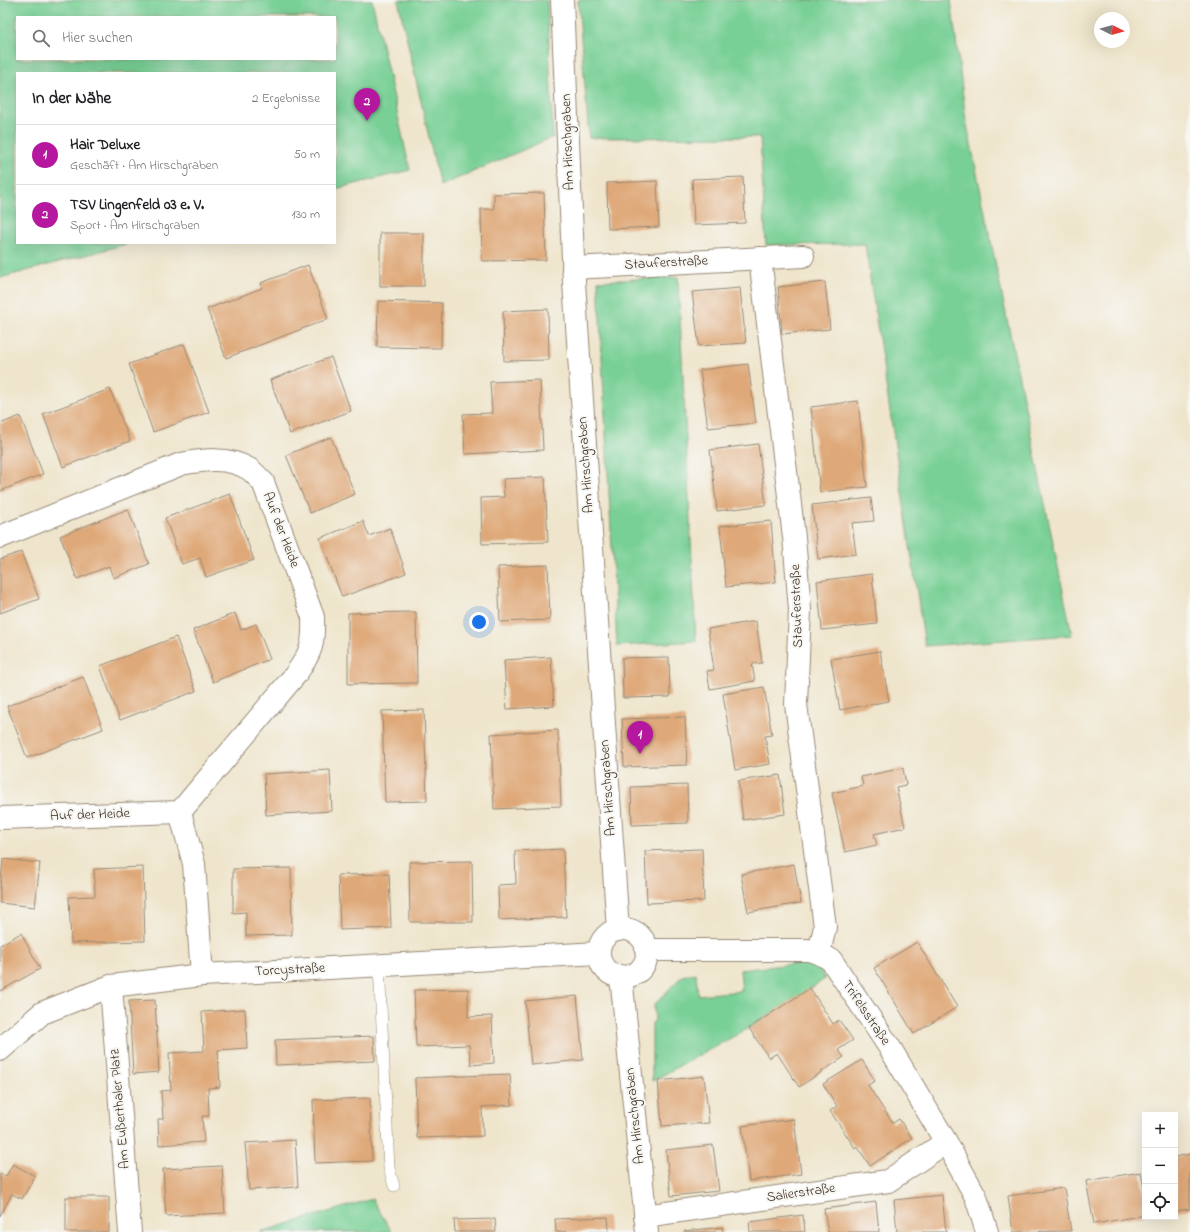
<!DOCTYPE html>
<html lang="de">
<head>
<meta charset="utf-8">
<style>
	body { margin:0; font-family:"Indie Flower",sans-serif; background:#f6f6f6; color:#202124 }
	.controls { position:absolute; right:12px; bottom:12px; display:grid; overflow:hidden; border-radius:0px; box-shadow:0 4px 16px #0002 }
	.controls button { width:36px; height:36px; display:grid; place-items:center; padding:0; border:0; border-bottom:1px solid #e0e0e0; background:#fff; color:#202124; font:20px sans-serif }
	.compass { position:absolute; left:1094px; top:12px; width:36px; height:36px; border-radius:50%; background:#fff; box-shadow:0 4px 16px #0002; rotate:96deg }
	.you { position:absolute; left:479px; top:622px; width:14px; height:14px; margin:-10px; border:3px solid #fff; border-radius:50%; background:#1a73e8; box-shadow:0 0 0 6px #1a73e833 }
	.badge { display:grid; place-items:center; width:26px; height:26px; border-radius:50%; background:#b5179e; color:#fff; font-size:13px; font-weight:700 }
	.pin { position:absolute; translate:-50% -33px; filter:drop-shadow(0 1px 2px #0008) }
	.pin::after { content:''; position:absolute; top:21px; width:14px; height:12px; background:inherit; clip-path:polygon(0 0,100% 0,50% 100%) }
	.list { margin:0; padding:0; list-style:none }
	h2 { display:flex; justify-content:space-between; align-items:center; height:52px; margin:0; padding:0 16px; font-size:17px }
	h2 small { font-size:13px; font-weight:400; color:#757577 }
	.list li { display:grid; grid-template-columns:26px 1fr auto; gap:12px; align-items:center; box-sizing:border-box; height:60px; padding:0 16px; border-top:1px solid #e0e0e0 }
	.list b { display:block; font-size:15px; white-space:nowrap }
	.list p { margin:0; font-size:13px; white-space:nowrap; color:#757577 }
	.list em { font-size:13px; font-style:normal; color:#757577 }
	.icon { flex:none; width:22px; height:22px; fill:none; stroke:currentColor; stroke-width:2; stroke-linecap:round; stroke-linejoin:round }
	.map { position:relative; flex:none; width:1190px; height:1232px; overflow:hidden }
	.search { position:absolute; background:#fff; box-shadow:0 4px 16px #0002; left:16px; top:16px; width:320px; height:44px; display:flex; align-items:center; gap:10px; box-sizing:border-box; padding:0 14px; border-radius:0px; color:#757577; font-size:15px }
	.panel { position:absolute; background:#fff; box-shadow:0 4px 16px #0002; left:16px; top:72px; width:320px; height:172px; border-radius:0px }
	.map>svg:first-child { display:block }
	.green { fill:#79d096; stroke:#5a7d5a; fill-rule:evenodd }
	.building { fill:#dfa878 }
	.lines { fill:none; stroke-linecap:round; stroke-linejoin:round }
	.lane-casing { stroke:#958875; stroke-width:12 }
	.street-casing { stroke:#958875; stroke-width:24 }
	.lane { stroke:#fff; stroke-width:11 }
	.street { stroke:#fff; stroke-width:22 }
	.labels { text-anchor:middle; dominant-baseline:central; stroke-width:4; stroke-linejoin:round; paint-order:stroke }
	.street-label { font-size:14px; fill:#3b2a1e; stroke:#f6f6f2 }
</style>
</head>
<body>
<div class="map">
<svg width="1190" height="1232" viewBox="0 0 1190 1232">
	<rect width="100%" height="100%" fill="#f6f6f2"/>
	<filter id="ink" filterUnits="userSpaceOnUse"><feTurbulence type="fractalNoise" baseFrequency=".025" numOctaves="2"/><feDisplacementMap in="SourceGraphic" scale="8" xChannelSelector="R" yChannelSelector="G"/><feConvolveMatrix kernelMatrix="1 2 1 2 8 2 1 2 1" color-interpolation-filters="sRGB"/></filter>
	<filter id="wash" filterUnits="userSpaceOnUse"><feTurbulence type="fractalNoise" baseFrequency=".012" numOctaves="4" result="noise"/><feDisplacementMap in="SourceGraphic" scale="16" xChannelSelector="R" yChannelSelector="G"/><feGaussianBlur stdDeviation="0.9" result="paint"/><feColorMatrix in="noise" values="0 0 0 0 0 0 0 0 0 0 0 0 0 0 0 0 0 1.4 0 .05"/><feComposite in="paint" operator="in"/></filter>
	<g filter="url(#wash)">
		<rect width="100%" height="100%" fill="#efe5cc"/>
		<g class="green">
			<path d="M0,0H372L410,170L335,189V73H17V243H130L0,278ZM17,17H335V59H17Z"/>
			<polygon points="398,0 547,0 553,137 440,186"/>
			<polygon points="578,0 951,0 966,120 1072,635 925,646 865,244 766,245 760,137 589,138"/>
			<polygon points="678,277 696,641 617,646 598,281"/>
			<polygon points="801,963 820,970 825,979 749,1028 652,1081 652,1023 655,1021 654,1005 682,976 696,973 698,995 742,991 740,970"/>
			<polygon points="372,1199 392,1232 260,1232"/>
		</g>
		<g id="blocks">
			<g class="building">
				<polygon points="743,177 745,223 694,225 692,179"/>
				<polygon points="657,181 659,227 608,229 607,183"/>
				<polygon points="544,193 546,260 482,261 481,209 494,209 494,194"/>
				<rect x="380" y="233" width="44" height="53"/>
				<polygon points="308,265 328,319 226,358 207,309 262,288 261,283"/>
				<polygon points="825,282 830,329 782,334 778,287"/>
				<polygon points="740,288 746,343 699,346 692,292"/>
				<polygon points="378,301 442,303 441,348 377,347"/>
				<polygon points="548,309 549,360 504,361 503,311"/>
				<polygon points="184,344 209,412 153,432 129,364"/>
				<polygon points="331,357 351,411 290,434 270,380"/>
				<polygon points="748,364 756,423 708,428 700,370"/>
				<polygon points="540,380 543,450 465,454 463,414 492,413 490,382"/>
				<polygon points="110,389 130,441 63,467 43,414"/>
				<polygon points="858,401 867,487 820,492 811,407"/>
				<polygon points="20,416 43,474 0,491 0,424"/>
				<polygon points="331,437 355,494 310,513 286,455"/>
				<polygon points="758,444 766,505 717,511 710,450"/>
				<polygon points="545,477 548,542 482,544 481,498 504,497 503,479"/>
				<polygon points="230,494 254,560 206,577 200,558 182,564 165,518"/>
				<polygon points="871,498 874,521 852,523 856,554 818,559 812,505"/>
				<polygon points="128,509 149,564 113,578 109,566 77,579 60,536"/>
				<polygon points="363,521 369,536 390,528 406,573 342,597 320,538"/>
				<polygon points="771,521 776,582 726,587 720,526"/>
				<polygon points="21,552 39,599 0,613 0,559"/>
				<polygon points="548,565 550,620 500,622 498,567"/>
				<polygon points="872,574 877,624 822,630 817,581"/>
				<polygon points="416,612 417,683 348,684 348,613"/>
				<polygon points="235,613 241,630 256,624 270,659 213,682 193,630"/>
				<polygon points="756,621 762,663 752,664 755,681 710,689 707,671 714,670 708,629"/>
				<polygon points="176,637 196,691 120,720 100,666"/>
				<polygon points="880,651 889,701 840,710 831,659"/>
				<polygon points="551,657 554,706 507,709 504,660"/>
				<polygon points="669,657 670,697 623,698 622,658"/>
				<polygon points="83,677 103,729 27,758 7,706"/>
				<polygon points="764,687 772,735 765,736 770,764 735,770 723,694"/>
				<polygon points="424,710 427,801 385,802 382,711"/>
				<polygon points="685,717 687,765 624,767 622,719"/>
				<polygon points="558,730 561,806 494,809 491,734"/>
				<polygon points="903,768 906,785 896,787 905,827 874,834 877,845 845,852 832,793 863,786 861,777"/>
				<polygon points="330,770 332,811 266,815 264,774"/>
				<polygon points="780,775 785,814 743,820 738,781"/>
				<polygon points="687,785 688,823 632,825 631,787"/>
				<polygon points="563,849 566,917 499,920 498,885 516,884 515,851"/>
				<polygon points="702,849 704,901 647,903 645,851"/>
				<polygon points="3,859 40,863 35,907 0,903 0,889"/>
				<polygon points="472,861 473,922 410,922 409,862"/>
				<polygon points="794,864 801,903 748,912 741,874"/>
				<polygon points="143,867 145,941 71,943 69,897 95,896 94,869"/>
				<polygon points="291,868 292,935 246,936 246,912 233,913 233,869"/>
				<polygon points="389,874 391,928 340,930 338,875"/>
				<polygon points="21,933 40,969 0,991 0,945"/>
				<polygon points="917,942 957,1007 914,1034 874,968"/>
				<polygon points="810,988 833,1024 839,1020 853,1040 838,1050 844,1057 799,1087 777,1053 769,1058 749,1028"/>
				<polygon points="468,989 468,1017 492,1016 494,1063 471,1065 469,1045 416,1047 414,990"/>
				<polygon points="577,996 583,1060 531,1065 525,1001"/>
				<polygon points="155,1000 159,1072 133,1074 129,1001"/>
				<polygon points="245,1009 247,1048 218,1050 220,1087 208,1088 209,1116 202,1116 204,1142 159,1145 158,1119 163,1119 161,1091 171,1090 169,1053 204,1051 202,1012"/>
				<polygon points="374,1036 375,1061 276,1065 275,1040"/>
				<polygon points="862,1060 875,1081 868,1085 880,1104 893,1123 899,1119 912,1138 870,1166 857,1146 855,1148 830,1111 837,1106 823,1084"/>
				<polygon points="510,1074 512,1105 482,1107 483,1136 417,1138 415,1078"/>
				<polygon points="704,1076 709,1123 662,1126 658,1081"/>
				<polygon points="370,1098 372,1161 315,1163 313,1100"/>
				<polygon points="794,1119 801,1174 749,1181 742,1126"/>
				<polygon points="295,1140 298,1187 249,1190 245,1143"/>
				<polygon points="713,1145 719,1191 671,1196 666,1150"/>
				<polygon points="1190,1154 1190,1209 1176,1211 1175,1157"/>
				<polygon points="13,1164 35,1176 22,1199 12,1194 0,1216 0,1173 6,1176"/>
				<polygon points="222,1166 225,1213 166,1216 163,1169"/>
				<polygon points="1141,1172 1145,1195 1145,1215 1094,1224 1086,1181"/>
				<polygon points="1064,1188 1071,1231 1013,1232 1008,1196"/>
				<polygon points="942,1195 946,1232 897,1232 894,1200"/>
				<rect x="66" y="1197" width="43" height="35"/>
				<polygon points="876,1202 879,1232 828,1232 824,1209"/>
				<polygon points="803,1215 805,1232 750,1232 749,1222"/>
				<polygon points="608,1217 609,1232 556,1232 555,1219"/>
				<polygon points="495,1219 496,1232 455,1232 454,1220"/>
				<polygon points="722,1227 723,1232 684,1232 684,1231"/>
			</g>
		</g>
	</g>
	<g filter="url(#ink)">
		<use href="#blocks" fill-opacity="0" stroke="#958875" stroke-width="1"/>
		<g class="lines">
			<g class="lane-casing">
				<polyline id="lane" points="379,965 389,1168 394,1186"/>
			</g>
			<g class="street-casing">
				<g id="street">
					<polyline points="562,0 574,282 618,930"/>
					<polyline points="760,258 794,537 800,610 796,704 825,927 819,953"/>
					<polyline points="573,268 803,256"/>
					<path d="M0,537L181,464C204,460 227,456 249,469C254,472 258,478 263,482L313,617C314,644 312,651 296,674L180,812L0,818"/>
					<polyline points="180,812 194,864 202,975"/>
					<circle cx="623" cy="953" r="24"/>
					<polyline points="646,950 808,950 819,953 831,960 890,1048 946,1142 976,1197 987,1232"/>
					<polyline points="621,976 647,1232"/>
					<polyline points="111,986 130,1232"/>
					<polyline points="0,1050 42,1013 111,986 202,975 599,953"/>
					<polyline points="645,1216 888,1181 946,1142"/>
				</g>
			</g>
			<use href="#lane" class="lane"/>
			<use href="#street" class="street"/>
		</g>
	</g>
	<g class="labels">
		<g class="street-label">
			<text transform="translate(568 142) rotate(-92)">Am Hirschgraben</text>
			<text transform="translate(666 263) rotate(-3)">Stauferstraße</text>
			<text transform="translate(586 465) rotate(-94)">Am Hirschgraben</text>
			<text transform="translate(281 530) rotate(69)">Auf der Heide</text>
			<text transform="translate(797 606) rotate(-92)">Stauferstraße</text>
			<text transform="translate(608 788) rotate(-94)">Am Hirschgraben</text>
			<text transform="translate(90 815) rotate(-2)">Auf der Heide</text>
			<text transform="translate(290 970) rotate(-3)">Torcystraße</text>
			<text transform="translate(866 1013) rotate(56)">Trifelsstraße</text>
			<text transform="translate(120 1109) rotate(-95)">Am Eußerthaler Platz</text>
			<text transform="translate(635 1116) rotate(-96)">Am Hirschgraben</text>
			<text transform="translate(801 1193) rotate(-8)">Salierstraße</text>
		</g>
	</g>
</svg>
<div class="controls">
<button>+</button>
<button>−</button>
<button><svg class="icon" aria-label="locate" viewBox="0 0 24 24"><circle cx="12" cy="12" r="6"/><path d="M12 2v4M12 18v4M2 12h4M18 12h4"/></svg></button>
</div>
<svg class="compass" viewBox="-18 -18 36 36"><path d="M0-13l5 13h-10z" fill="#e53935"/><path d="M0 13l5-13h-10z" fill="#757577"/></svg>
<div class="you"></div>
<div class="pin badge" style="left:640px;top:754px">1</div>
<div class="pin badge" style="left:367px;top:121px">2</div>
<div class="search"><svg class="icon" aria-label="search" viewBox="0 0 24 24"><circle cx="10" cy="10" r="6"/><path d="M15 15l6 6"/></svg>Hier suchen</div>
<section class="panel">
<h2>In der Nähe<small>2 Ergebnisse</small></h2>
<ul class="list">
<li><span class="badge">1</span><div><b>Hair Deluxe</b><p>Geschäft · Am Hirschgraben</p></div><em>50 m</em></li>
<li><span class="badge">2</span><div><b>TSV Lingenfeld 03 e. V.</b><p>Sport · Am Hirschgraben</p></div><em>130 m</em></li>
</ul>
</section>
</div>
</body>
</html>
